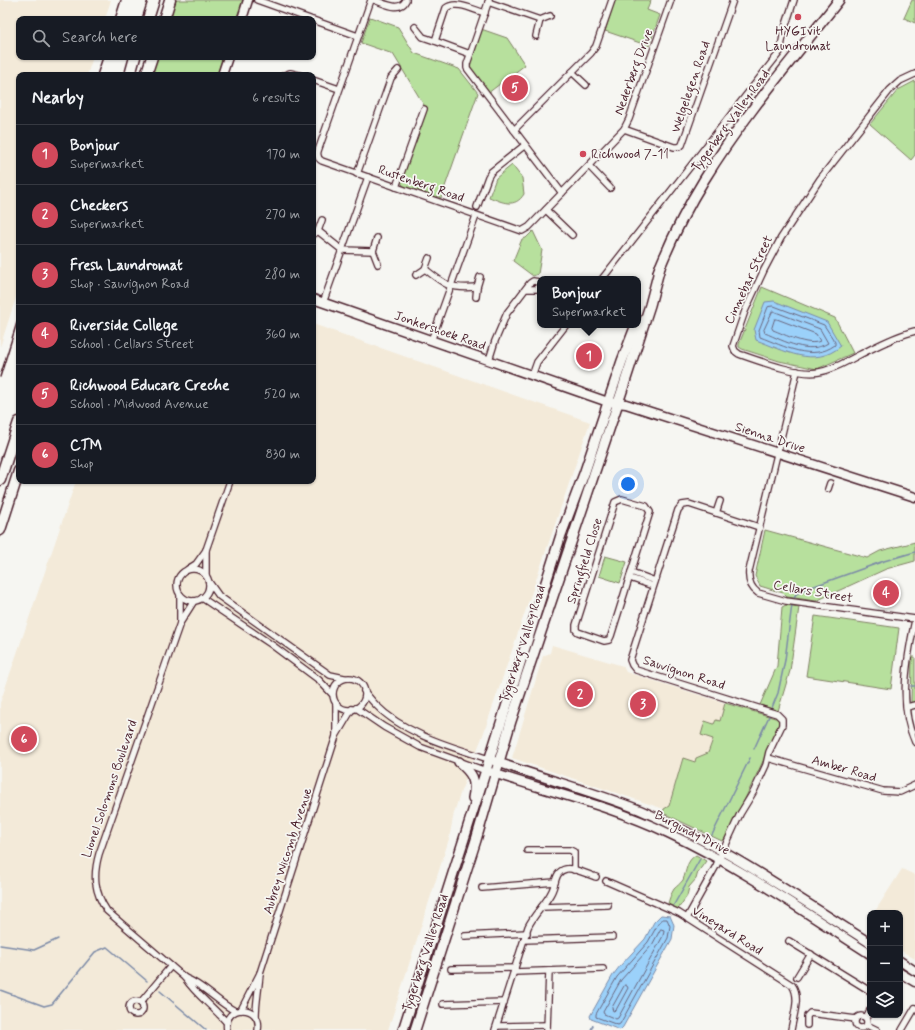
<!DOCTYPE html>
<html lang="en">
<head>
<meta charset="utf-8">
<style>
	body { margin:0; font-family:Mynerve,sans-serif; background:#20242c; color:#f1f3f6 }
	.controls { position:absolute; right:12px; bottom:12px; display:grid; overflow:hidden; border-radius:8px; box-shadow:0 1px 3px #0004 }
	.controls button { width:36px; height:36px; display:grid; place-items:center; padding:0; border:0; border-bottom:1px solid #363941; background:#171b24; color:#f1f3f6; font:20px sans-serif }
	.you { position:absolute; left:628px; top:484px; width:14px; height:14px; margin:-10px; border:3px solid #fff; border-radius:50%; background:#1a73e8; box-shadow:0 0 0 6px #1a73e833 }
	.badge { display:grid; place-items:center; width:26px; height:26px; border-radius:50%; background:#d1495b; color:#fff; font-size:13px; font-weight:700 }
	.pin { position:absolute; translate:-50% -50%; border:2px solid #fff; box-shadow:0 1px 4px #0006 }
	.popup { position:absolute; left:537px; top:276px; width:104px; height:52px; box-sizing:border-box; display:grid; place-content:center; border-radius:8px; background:#171b24; filter:drop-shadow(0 1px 3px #0005); font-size:13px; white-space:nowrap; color:#9ea1a6 }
	.popup b { font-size:15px; color:#f1f3f6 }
	.popup::after { content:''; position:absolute; left:50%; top:100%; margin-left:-8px; border:8px solid transparent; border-top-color:#171b24 }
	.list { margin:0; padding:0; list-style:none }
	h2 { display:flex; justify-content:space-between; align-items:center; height:52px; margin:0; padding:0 16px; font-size:17px }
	h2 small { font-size:13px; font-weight:400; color:#9ea1a6 }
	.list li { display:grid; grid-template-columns:26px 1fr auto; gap:12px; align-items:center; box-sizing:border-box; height:60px; padding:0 16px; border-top:1px solid #363941 }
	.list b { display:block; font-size:15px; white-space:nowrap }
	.list p { margin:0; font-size:13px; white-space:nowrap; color:#9ea1a6 }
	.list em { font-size:13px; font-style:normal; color:#9ea1a6 }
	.icon { flex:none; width:22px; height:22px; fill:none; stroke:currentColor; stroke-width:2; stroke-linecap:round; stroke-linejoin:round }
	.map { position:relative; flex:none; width:915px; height:1030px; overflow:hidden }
	.search { position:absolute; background:#171b24; box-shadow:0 1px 3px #0004; left:16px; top:16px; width:300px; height:44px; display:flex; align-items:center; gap:10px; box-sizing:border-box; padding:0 14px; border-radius:8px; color:#9ea1a6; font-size:15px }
	.panel { position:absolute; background:#171b24; box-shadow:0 1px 3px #0004; left:16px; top:72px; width:300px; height:412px; border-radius:8px }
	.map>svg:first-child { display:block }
	.built { fill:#f3ead9 }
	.green { fill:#b7e09d; stroke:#808064 }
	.water { fill:#9bd1fa; stroke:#7b8aa7 }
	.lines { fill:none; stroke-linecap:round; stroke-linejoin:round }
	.shore { stroke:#6a667e; stroke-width:1 }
	.stream { stroke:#7b8aa7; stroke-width:1.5 }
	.street-casing { stroke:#4a1f2b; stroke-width:8 }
	.secondary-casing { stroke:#4a1f2b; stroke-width:11 }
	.primary-casing { stroke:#4a1f2b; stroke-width:12 }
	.highway-casing { stroke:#4a1f2b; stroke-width:13 }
	.street { stroke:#f6f6f2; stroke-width:5.5 }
	.secondary { stroke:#f6f6f2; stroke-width:8 }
	.primary { stroke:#f6f6f2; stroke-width:9 }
	.highway { stroke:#f6f6f2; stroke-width:10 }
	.rail { stroke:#4a1f2b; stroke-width:1.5 }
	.poi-dot { fill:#d1495b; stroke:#f6f6f2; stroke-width:1.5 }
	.labels { text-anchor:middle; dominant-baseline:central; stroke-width:3.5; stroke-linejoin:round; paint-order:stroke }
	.poi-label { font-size:13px; fill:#4a1f2b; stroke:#f6f6f2 }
	.street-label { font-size:13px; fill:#4a1f2b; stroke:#f6f6f2 }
</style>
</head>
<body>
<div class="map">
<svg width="915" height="1030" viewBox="0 0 915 1030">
	<rect width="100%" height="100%" fill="#f6f6f2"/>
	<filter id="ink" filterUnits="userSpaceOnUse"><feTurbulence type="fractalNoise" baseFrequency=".025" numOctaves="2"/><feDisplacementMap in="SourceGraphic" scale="8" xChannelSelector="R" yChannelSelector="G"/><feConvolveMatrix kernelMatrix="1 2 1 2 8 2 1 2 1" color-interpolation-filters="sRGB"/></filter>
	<g filter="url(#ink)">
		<g class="built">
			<polygon points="0,0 111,0 105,19 19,19 19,57 93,57 87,75 19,75 19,288 0,347"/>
			<polygon points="313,324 590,422 483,735 461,791 454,813 449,839 388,1030 0,1030 0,703 76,481 313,481"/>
			<polygon points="552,645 623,666 626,672 725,703 720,721 715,724 706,721 713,739 708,753 696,758 695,762 683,759 669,806 664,809 512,758 543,656 550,653"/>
			<polygon points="902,869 915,875 915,959 900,950 900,913 874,913"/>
		</g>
		<g class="green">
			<polygon points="175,0 243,0 236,19 169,19"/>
			<polygon points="615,0 651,0 647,10 660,15 649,46 605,31"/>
			<polygon points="912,0 915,0 915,23 904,18"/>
			<polygon points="370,17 398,27 414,53 459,69 478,93 441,198 437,196 435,198 404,187 401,182 427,110 393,54 361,43"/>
			<polygon points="481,29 507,38 525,65 488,93 469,67"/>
			<polygon points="157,57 223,57 217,75 151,75"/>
			<polygon points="915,81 915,155 911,160 870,124 898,90"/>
			<path d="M512,165L522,178L524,194C515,209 502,202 489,197L496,178Z"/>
			<polygon points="533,231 542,250 538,274 533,276 513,261 522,239 526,238"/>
			<polygon points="762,287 835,318 853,353 817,369 779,361 742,349 739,347 739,344"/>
			<polygon points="765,530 867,558 880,551 915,542 915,561 886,569 816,601 787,597 783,593 760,586 755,576"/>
			<polygon points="605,556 627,562 620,583 599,576"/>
			<polygon points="786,605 799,607 790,671 778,711 760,705 777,666 782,607"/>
			<polygon points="815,616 899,628 891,689 806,676"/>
			<polygon points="912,657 915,657 915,705 911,706"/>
			<polygon points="725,703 775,718 777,717 780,721 780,726 726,838 722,841 663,813 664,809 669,806 683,758 695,762 696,758 708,753 713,739 701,735 705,721 714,724 716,720 720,721"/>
			<path d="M696,855L706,861L698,872L696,879L689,887L687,896L678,909L668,904C669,899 671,894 674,889C677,886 680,884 683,880C687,870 686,861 696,855Z"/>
		</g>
		<g class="water">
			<path d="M774,301L827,322L841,346C814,369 784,350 756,340L754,330L765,302Z"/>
			<polygon points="661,915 670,916 674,925 672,939 623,1027 620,1030 591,1019 590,1016 613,975 620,966 645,939 654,922"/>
		</g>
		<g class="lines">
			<g class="shore">
				<path d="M774,306L824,325L835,342V345C812,362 784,346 760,337L759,330L768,307Z"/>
				<path d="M773,311L820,329L828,343C809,355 784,341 765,333L764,330Z"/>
				<path d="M775,319H777L816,334L820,341C808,347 784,334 773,330L772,328Z"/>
				<polygon points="663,919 667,919 670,926 668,938 620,1024 618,1025 596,1017 596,1014 617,977 648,942 658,924"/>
				<polygon points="661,929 664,930 663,936 618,1018 616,1019 604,1014 603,1012 621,980 652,945"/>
				<polygon points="625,985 627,986 628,988 616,1010 613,1011 612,1008"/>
			</g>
			<g class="stream">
				<polyline points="793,601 796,594 806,589 884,561 915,552"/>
				<polyline points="911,686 915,686"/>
				<polyline points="771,710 778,693 785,660 792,604"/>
				<polyline points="754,749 770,714"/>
				<polyline points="712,835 750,758"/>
				<polyline points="672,908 700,859"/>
				<polyline points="0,945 34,950 58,939"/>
				<polyline points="0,990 44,1006 52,1004 95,952 107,947 147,981"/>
				<polyline points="160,991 206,1030"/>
				<polyline points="591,1030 593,1025"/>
			</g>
			<g class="street-casing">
				<g id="street">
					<polyline points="257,0 310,19"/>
					<path d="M371,0L318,151C317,155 318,159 322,161L522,231L529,227L624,129L629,119L671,0"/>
					<path d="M374,0C384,3 400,13 406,0"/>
					<polyline points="489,0 467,64 467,68 562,193"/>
					<polyline points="488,2 540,20 550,16"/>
					<polyline points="313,20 358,36"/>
					<polyline points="415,27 423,37 435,41"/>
					<polyline points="536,36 540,20"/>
					<path d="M470,54L435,41L446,8C456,0 474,10 485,13"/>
					<polyline points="572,72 586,85"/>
					<path d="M915,74L900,81L890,90L820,179L781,238L764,270L745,311L733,346L735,351L739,354C759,361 799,376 819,372C833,370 847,361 859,355C877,346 895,336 915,331"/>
					<polyline points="284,75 290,73 299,75"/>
					<polyline points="313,80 339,89"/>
					<polyline points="624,129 674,147 679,147 682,145 733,0"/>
					<polyline points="514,130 591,53 596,46 612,0"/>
					<polyline points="589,166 610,188"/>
					<polyline points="357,174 391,78 398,70"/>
					<polyline points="396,187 424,109"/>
					<polyline points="477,207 488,177 491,172 525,145"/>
					<polyline points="546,210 572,235"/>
					<polyline points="318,231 342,250 373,251"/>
					<polyline points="313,235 318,231 322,220"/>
					<polyline points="377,238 373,251 378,264"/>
					<path d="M429,258L425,269C446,286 450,289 477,287"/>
					<polyline points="416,275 425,269"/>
					<polyline points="602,279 780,52 784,31 794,0"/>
					<polyline points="476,297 477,287 480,277"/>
					<polyline points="323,303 368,177"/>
					<polyline points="431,341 476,216"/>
					<polyline points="489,360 495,341 507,313 530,283 533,281 539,282 540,286 537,289 526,289"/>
					<path d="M797,371L749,571C748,580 751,588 758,593L786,601L915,619"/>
					<polyline points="532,376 537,362 566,325"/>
					<polyline points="828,489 830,483"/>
					<polygon points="622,499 646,506 650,512 611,636 609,640 604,641 578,632 576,630 576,625 615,502"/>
					<polyline points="716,513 720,501"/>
					<polyline points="206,550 206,576"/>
					<circle cx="193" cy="585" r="16"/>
					<polyline points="188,569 196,564 206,550 230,481"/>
					<polyline points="631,572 655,581"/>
					<polyline points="630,578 653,586"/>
					<polyline points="209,582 219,596 326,672 330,675 344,678"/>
					<polyline points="180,595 180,623"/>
					<polyline points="202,598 272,645 319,680 332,694"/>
					<path d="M194,601L180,623L99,854C93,875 94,892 107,911L185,978C196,995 214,1007 227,1023"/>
					<path d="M915,620C907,658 898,705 915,742"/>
					<circle cx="349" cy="694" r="16"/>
					<path d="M364,691C368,696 372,701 376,705C404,734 452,747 489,759"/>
					<polyline points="336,704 336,735"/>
					<polyline points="907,707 915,705"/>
					<polyline points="356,708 384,727 420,747 486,771"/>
					<polyline points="768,758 883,791 900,792 915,785"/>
					<polyline points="527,850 570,850 574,852 574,870"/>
					<path d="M606,881L679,913L792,985C801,997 793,1017 791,1030"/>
					<polyline points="482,888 555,882"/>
					<polyline points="542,907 608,905"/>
					<polyline points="687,918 716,866 740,814 754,791 766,765 769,752 782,725 782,719 777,714 636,670 632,665 630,660 678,510 682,505 689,504 759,527"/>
					<polyline points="465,936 527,933"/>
					<polyline points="524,940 612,937"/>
					<polyline points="789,941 870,991"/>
					<polyline points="451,969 515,968"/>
					<polyline points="514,972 603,969"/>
					<polyline points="797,977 811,954"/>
					<path d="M185,978C204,985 217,1002 235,1011"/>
					<circle cx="136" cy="1008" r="7"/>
					<polyline points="140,1003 171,966"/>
					<polyline points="443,1004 504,1002"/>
					<polyline points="241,1010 260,973 336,736 352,709"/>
					<circle cx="861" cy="1022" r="6"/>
					<path d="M256,1016C256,1002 259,988 260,973"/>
					<polyline points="866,1018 870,1010"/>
					<polyline points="807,1025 807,1016 810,1013 856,1019"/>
					<polyline points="867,1025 877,1030"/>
					<polyline points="497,1026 547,1025"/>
					<path d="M227,1030C222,1004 263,1003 258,1030"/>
					<path d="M495,1030L528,927C534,914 546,904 552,891C556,883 555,871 566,869C573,867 589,875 596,877"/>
					<polyline points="547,1030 549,971"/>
					<polyline points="902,1030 915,1008"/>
				</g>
			</g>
			<g class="secondary-casing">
				<g id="secondary">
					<polyline points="242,19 248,0"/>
					<polyline points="222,75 228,57"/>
					<polyline points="313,299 608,402 626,404 915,497"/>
					<path d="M494,761C542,778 592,791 640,810C722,845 795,896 870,943"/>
					<path d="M490,772C550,792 611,806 668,833C739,866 804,912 870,954"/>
					<polyline points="900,961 915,971"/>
					<polyline points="900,973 915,982"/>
				</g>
			</g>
			<g class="primary-casing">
				<g id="primary">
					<path d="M658,272C671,240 686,209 704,180C743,116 793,59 839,0"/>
					<path d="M459,762C472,773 477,780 473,798"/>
					<polyline points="403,1030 561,535 585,471 622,361 636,325"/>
					<polyline points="415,1030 476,840 511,721 623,388 650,305 660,267"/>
				</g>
			</g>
			<g class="highway-casing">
				<g id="highway">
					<polyline points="148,19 154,0"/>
					<polyline points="164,19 170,0"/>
					<polyline points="130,75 135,57"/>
					<polyline points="146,75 152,57"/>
					<polyline points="0,480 19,422"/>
					<polyline points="0,530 19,471"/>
				</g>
			</g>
			<use href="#street" class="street"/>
			<use href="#secondary" class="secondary"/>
			<use href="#primary" class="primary"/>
			<use href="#highway" class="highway"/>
			<g class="rail">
				<polyline points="115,19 121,0"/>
				<polyline points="97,75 103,57"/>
				<polyline points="0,377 19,316"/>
			</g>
		</g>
	</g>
	<g class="poi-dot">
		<circle cx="798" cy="17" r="4"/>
		<circle cx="583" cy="154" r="4"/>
	</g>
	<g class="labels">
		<g class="poi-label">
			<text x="798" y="31">HYGIvit<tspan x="798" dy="15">Laundromat</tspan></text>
			<text x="591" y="154" text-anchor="start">Richwood 7-11</text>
		</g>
		<g class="street-label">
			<text transform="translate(634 72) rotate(-70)">Nederberg Drive</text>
			<text transform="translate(691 87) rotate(-71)">Welgelegen Road</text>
			<text transform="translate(731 121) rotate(-54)">Tygerberg Valley Road</text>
			<text transform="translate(421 184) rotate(19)">Rustenberg Road</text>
			<text transform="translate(749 280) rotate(-65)">Cinnebar Street</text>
			<text transform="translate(440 331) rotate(19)">Jonkershoek Road</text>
			<text transform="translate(770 438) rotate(18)">Sienna Drive</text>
			<text transform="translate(585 561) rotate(-72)">Springfield Close</text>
			<text transform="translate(813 592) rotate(10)">Cellars Street</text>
			<text transform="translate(523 644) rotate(-72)">Tygerberg Valley Road</text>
			<text transform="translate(684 673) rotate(18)">Sauvignon Road</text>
			<text transform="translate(844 769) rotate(16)">Amber Road</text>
			<text transform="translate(110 789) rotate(-71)">Lionel Solomons Boulevard</text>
			<text transform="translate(692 833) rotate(27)">Burgundy Drive</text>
			<text transform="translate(288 851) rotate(-72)">Aubrey Wicomb Avenue</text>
			<text transform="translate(727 931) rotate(32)">Vineyard Road</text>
			<text transform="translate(426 953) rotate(-72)">Tygerberg Valley Road</text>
		</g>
	</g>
</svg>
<div class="controls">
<button>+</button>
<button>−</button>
<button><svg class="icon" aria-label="layers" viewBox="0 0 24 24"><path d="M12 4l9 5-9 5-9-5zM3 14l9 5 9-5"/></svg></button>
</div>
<div class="you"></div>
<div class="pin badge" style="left:589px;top:356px">1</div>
<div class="popup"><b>Bonjour</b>Supermarket</div>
<div class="pin badge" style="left:580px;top:694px">2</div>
<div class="pin badge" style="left:643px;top:704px">3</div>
<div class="pin badge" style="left:886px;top:593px">4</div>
<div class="pin badge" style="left:515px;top:88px">5</div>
<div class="pin badge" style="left:24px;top:739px">6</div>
<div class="search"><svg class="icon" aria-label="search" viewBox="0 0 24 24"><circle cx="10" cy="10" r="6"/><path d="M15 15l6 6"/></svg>Search here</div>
<section class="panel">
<h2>Nearby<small>6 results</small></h2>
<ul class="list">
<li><span class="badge">1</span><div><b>Bonjour</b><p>Supermarket</p></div><em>170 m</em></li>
<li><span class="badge">2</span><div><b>Checkers</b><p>Supermarket</p></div><em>270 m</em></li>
<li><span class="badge">3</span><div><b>Fresh Laundromat</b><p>Shop · Sauvignon Road</p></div><em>280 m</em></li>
<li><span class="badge">4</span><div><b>Riverside College</b><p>School · Cellars Street</p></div><em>360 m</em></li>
<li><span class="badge">5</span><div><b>Richwood Educare Creche</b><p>School · Midwood Avenue</p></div><em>520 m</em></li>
<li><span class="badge">6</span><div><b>CTM</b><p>Shop</p></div><em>830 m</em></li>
</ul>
</section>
</div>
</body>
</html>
